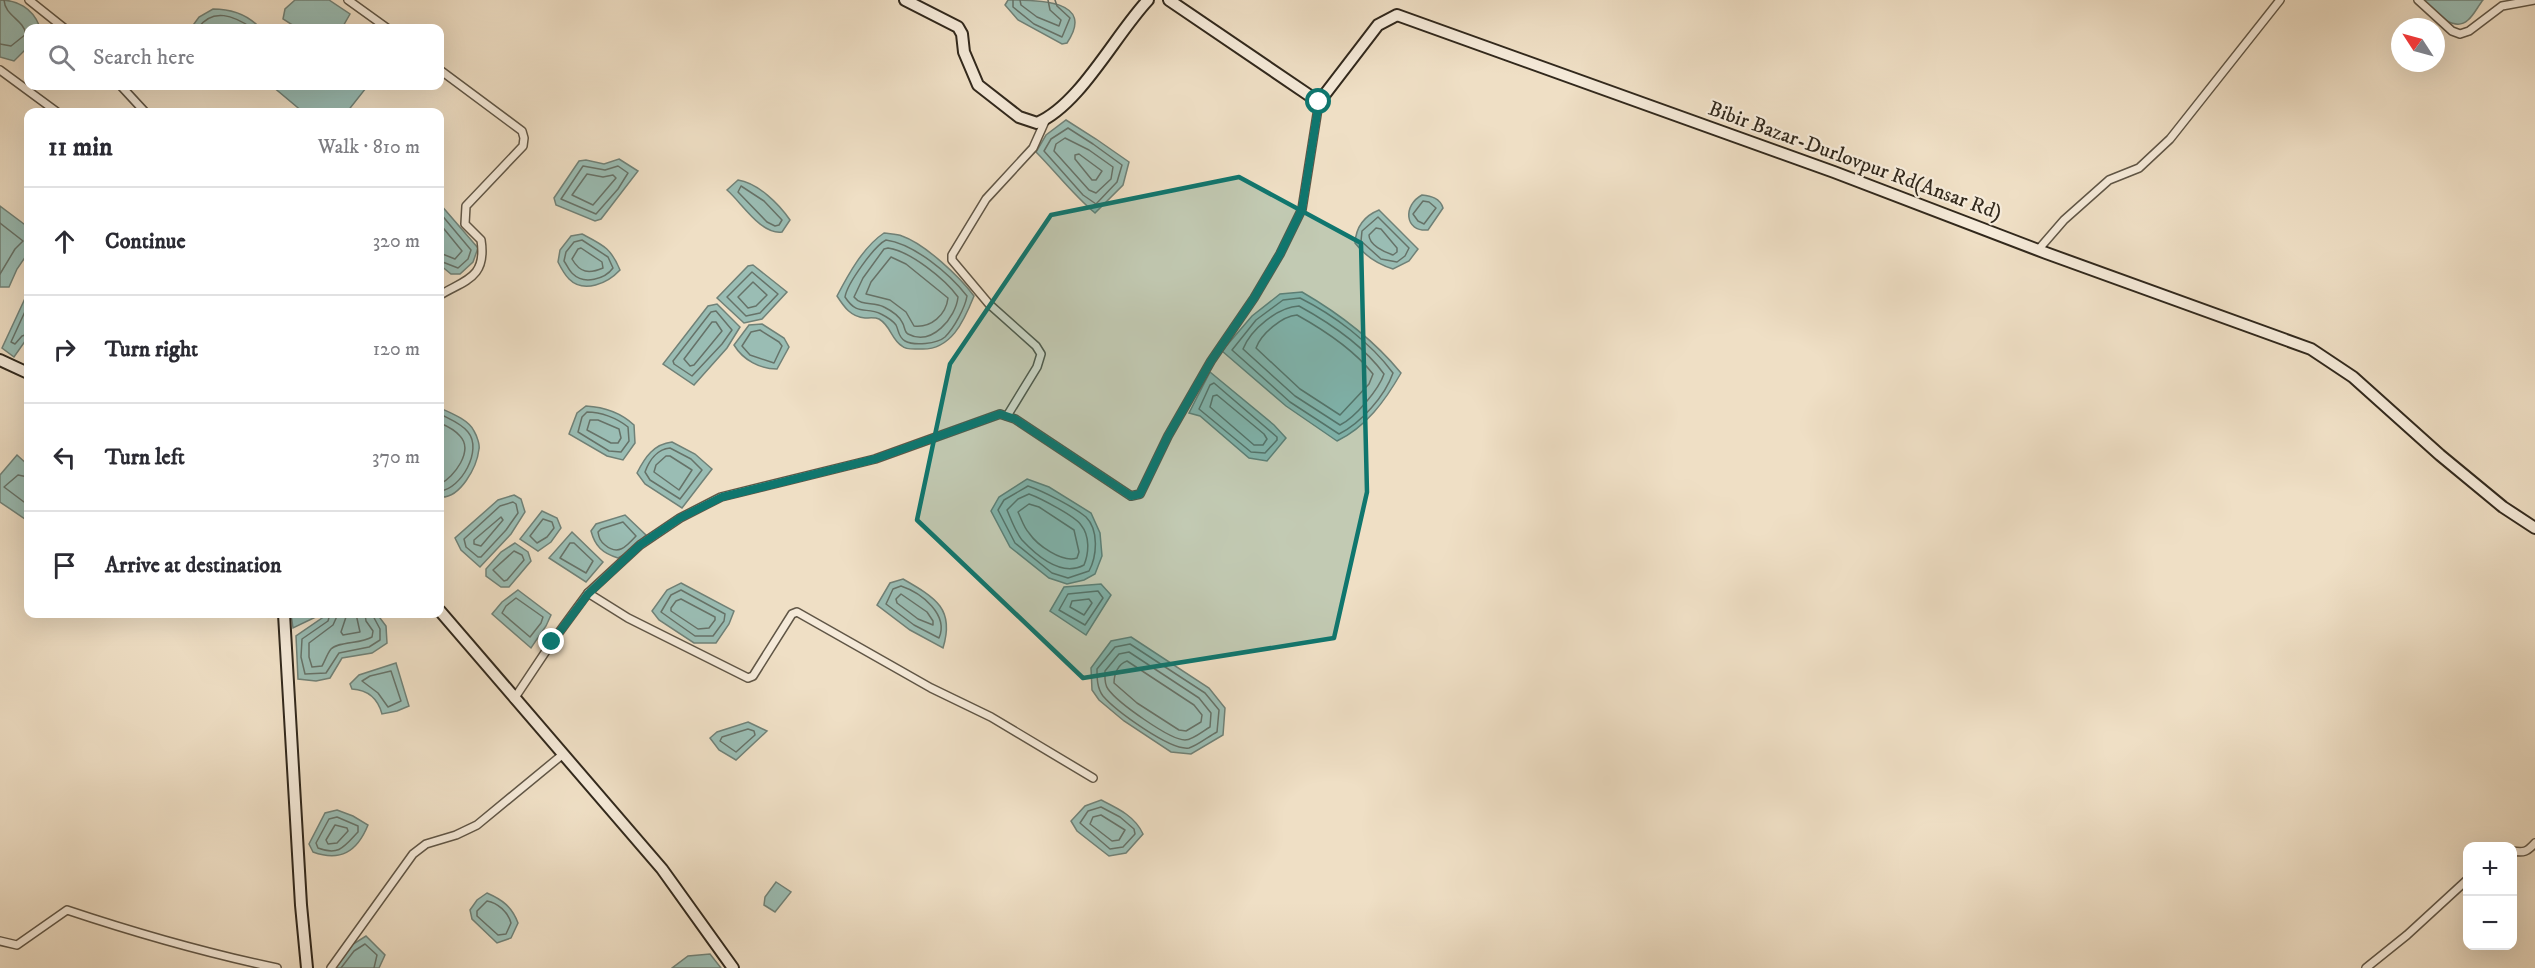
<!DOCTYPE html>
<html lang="en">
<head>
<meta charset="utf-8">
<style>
	body { margin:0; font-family:"IM FELL DW Pica",serif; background:#f2f2f3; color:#2b2b33 }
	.controls { position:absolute; right:18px; bottom:18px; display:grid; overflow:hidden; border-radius:12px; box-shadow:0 6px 24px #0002 }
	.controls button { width:54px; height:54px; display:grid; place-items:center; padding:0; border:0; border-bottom:2px solid #e1e1e2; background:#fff; color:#2b2b33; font:30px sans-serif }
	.compass { position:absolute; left:2391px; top:18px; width:54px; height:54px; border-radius:50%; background:#fff; box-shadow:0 6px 24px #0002; rotate:306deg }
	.stop { position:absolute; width:18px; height:18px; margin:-14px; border:4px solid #0f766e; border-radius:50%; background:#fff }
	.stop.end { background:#0f766e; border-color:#fff; box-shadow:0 2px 6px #0008 }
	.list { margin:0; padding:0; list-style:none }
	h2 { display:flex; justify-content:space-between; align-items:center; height:78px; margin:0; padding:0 24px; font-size:26px }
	h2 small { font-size:20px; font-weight:400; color:#7c7c81 }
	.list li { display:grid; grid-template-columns:39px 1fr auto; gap:18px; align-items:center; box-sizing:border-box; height:108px; padding:0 24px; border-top:2px solid #e1e1e2 }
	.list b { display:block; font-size:22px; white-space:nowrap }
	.list em { font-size:20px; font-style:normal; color:#7c7c81 }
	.icon { flex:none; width:33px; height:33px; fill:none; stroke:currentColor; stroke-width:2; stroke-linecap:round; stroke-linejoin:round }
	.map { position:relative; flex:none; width:2535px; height:968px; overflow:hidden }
	.search { position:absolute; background:#fff; box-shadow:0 6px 24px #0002; left:24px; top:24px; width:420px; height:66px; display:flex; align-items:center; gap:15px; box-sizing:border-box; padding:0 21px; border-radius:12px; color:#7c7c81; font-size:22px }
	.panel { position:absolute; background:#fff; box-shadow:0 6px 24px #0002; left:24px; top:108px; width:420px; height:510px; border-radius:12px }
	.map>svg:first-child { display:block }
	.water { fill:#9abdb4; stroke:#708177; stroke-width:1.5 }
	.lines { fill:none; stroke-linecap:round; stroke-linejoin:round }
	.shore { stroke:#667268; stroke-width:1.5 }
	.street-casing { stroke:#605646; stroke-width:10 }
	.secondary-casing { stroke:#31281c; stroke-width:14 }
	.street { stroke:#f5ead9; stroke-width:7 }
	.secondary { stroke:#f5ead9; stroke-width:10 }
	.route { stroke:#0f766e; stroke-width:8 }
	.marked { fill:#0f766e; fill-opacity:0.2; stroke:#0f766e; stroke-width:4.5; stroke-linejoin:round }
	.labels { text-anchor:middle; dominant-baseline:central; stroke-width:4.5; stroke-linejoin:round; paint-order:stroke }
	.street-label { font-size:21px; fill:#31281c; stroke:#f5ead9 }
</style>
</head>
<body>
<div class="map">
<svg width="2535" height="968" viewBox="0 0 2535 968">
	<rect width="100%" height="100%" fill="#efdfc5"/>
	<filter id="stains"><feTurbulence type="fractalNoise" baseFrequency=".00333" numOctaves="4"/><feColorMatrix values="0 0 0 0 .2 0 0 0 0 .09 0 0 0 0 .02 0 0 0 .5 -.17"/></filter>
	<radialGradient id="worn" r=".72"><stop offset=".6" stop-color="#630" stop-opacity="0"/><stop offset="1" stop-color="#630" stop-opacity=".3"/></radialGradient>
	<g class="water">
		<path d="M0,0C17,0 32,8 39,25L38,28H28V47L14,61L0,57Z"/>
		<polygon points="295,0 329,0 350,14 342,28 297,28 283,19 285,9"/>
		<path d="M1008,0C1039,0 1096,0 1067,43L1062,44L1018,20L1005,5Z"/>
		<path d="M2422,0H2483C2478,6 2474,15 2468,20C2453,34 2432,9 2422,0Z"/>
		<path d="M213,9C231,9 248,15 260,28H191L199,17Z"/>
		<polygon points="272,86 363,86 366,88 347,112 303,112"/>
		<path d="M1066,120L1096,139L1129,162L1123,185L1095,213C1073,195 1056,172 1036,152L1046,135Z"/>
		<polygon points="619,159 638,171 601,219 595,221 556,205 554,198 579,161 586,160 604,164"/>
		<path d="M738,180C758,183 779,204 790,220L782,232C761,235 742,203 727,190Z"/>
		<path d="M1422,195C1431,196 1440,198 1443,208L1428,230C1404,232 1403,205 1422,195Z"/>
		<polygon points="440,204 478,248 473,262 460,274 451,274 440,265"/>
		<polygon points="0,206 28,227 28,253 17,269 9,287 0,287"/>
		<path d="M1379,210L1418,249L1409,261L1393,269C1377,264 1365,256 1355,243C1356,227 1364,216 1379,210Z"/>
		<path d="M884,233C890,234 897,234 902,236C925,244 960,277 974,296C964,321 951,351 920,349C914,349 906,350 902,346C891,339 891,326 879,319C875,317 869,318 865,318C851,317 844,307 837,296C848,275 863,247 884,233Z"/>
		<path d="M582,234C603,245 611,248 620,270C608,283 584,294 569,279C564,274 561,268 558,262L560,250L571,236Z"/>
		<polygon points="753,265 787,292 762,319 744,323 717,298 748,266"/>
		<polygon points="28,292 28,337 14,357 2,348"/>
		<path d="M1302,292C1340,314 1373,339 1401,373C1385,401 1366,427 1337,441L1286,406L1222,351L1252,316L1280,294Z"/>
		<polygon points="717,304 740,327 727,348 694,385 663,364 708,306"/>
		<path d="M762,324L784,338L789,347L777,369C760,369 743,360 734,345L749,325Z"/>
		<polygon points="1210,372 1274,425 1286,438 1267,461 1249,458 1200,416 1189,413"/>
		<path d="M586,406C604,407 620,412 634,425L635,443L623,460L607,456L569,434L577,413Z"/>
		<path d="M440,408C451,413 469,420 474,431C477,436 480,445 479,449C477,467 460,499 440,497Z"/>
		<path d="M672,442L695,454L712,469L682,508L645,484L637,473C645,457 654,444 672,442Z"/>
		<polygon points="17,455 28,465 28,521 0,502 0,475"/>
		<polygon points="1027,479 1049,487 1091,513 1100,533 1102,556 1095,574 1084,580 1067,584 1049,578 1010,547 991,511 999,497"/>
		<polygon points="514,495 521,499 525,512 511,534 480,567 461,550 455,538 498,500"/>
		<polygon points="542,511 557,518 561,528 551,542 538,551 520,539"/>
		<path d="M625,515L646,535L629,552L618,558C602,553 595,546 591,531L596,524Z"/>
		<polygon points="572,532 603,562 586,582 549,558"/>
		<polygon points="515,543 528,552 531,561 509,587 501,587 486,576 486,569 501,552"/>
		<path d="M903,579C936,598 955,609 943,648L910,630L877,605L890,583Z"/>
		<polygon points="681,583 734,611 729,624 716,643 694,643 659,620 652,611 667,590"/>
		<polygon points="1101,584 1111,595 1086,635 1050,611 1064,587"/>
		<polygon points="518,590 551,615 546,626 531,648 492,614 502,602"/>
		<polygon points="291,614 322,614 293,628"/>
		<polygon points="328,614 377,614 386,626 387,643 372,653 342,658 330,678 316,681 298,679 296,636"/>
		<polygon points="1131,637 1209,688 1225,708 1223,735 1191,754 1171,752 1124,721 1099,700 1092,690 1091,668 1111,641"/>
		<path d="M396,663L409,706L397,711L382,714C378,699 368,690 352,689L350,684L359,675Z"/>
		<polygon points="748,722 767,731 736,760 719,750 710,738 717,732"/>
		<path d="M1101,800C1117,808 1135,816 1143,834L1126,853L1109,856L1077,831L1071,821L1085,806Z"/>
		<path d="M337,810L353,816L368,825C357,852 340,862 313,852L309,844L325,813Z"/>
		<polygon points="776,882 791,892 775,912 764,905 765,897"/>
		<path d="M487,893C503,900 512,907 518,923L511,938L497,943L472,919L470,910L477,900Z"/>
		<polygon points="366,936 385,955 379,968 334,968 350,946"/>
		<polygon points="710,954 721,968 672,968 688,956"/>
	</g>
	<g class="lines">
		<g class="shore">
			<polyline points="1013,0 1013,7 1034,24 1062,37 1070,18 1057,6 1055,0"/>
			<polyline points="1020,0 1021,5 1037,17 1059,26 1061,20 1050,10 1048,0"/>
			<path d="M198,28C213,7 234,16 252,28"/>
			<path d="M0,44L11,46L26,34C23,19 5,16 4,0"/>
			<polygon points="1068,128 1093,144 1122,165 1117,182 1096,204 1083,195 1044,151 1051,139"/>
			<polygon points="1065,138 1089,150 1113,167 1111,179 1096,193 1089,190 1054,151 1056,144"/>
			<polygon points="1079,154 1102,171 1096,180 1092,180 1075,159 1075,155"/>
			<polygon points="583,166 605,170 618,166 628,173 618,189 596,214 561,199"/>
			<polygon points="587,174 603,177 613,175 616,178 593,205 572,195"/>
			<polygon points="741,186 764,201 782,220 779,225 775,226 767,222 738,192"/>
			<polygon points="1423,201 1429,202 1436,208 1424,224 1418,221 1413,214"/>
			<polyline points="440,213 471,250 468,259 458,268 440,261"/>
			<polygon points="1378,217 1409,248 1405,256 1397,262 1381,259 1361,241 1362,231"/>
			<polyline points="0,223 23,241 15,249 0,274"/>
			<polyline points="440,224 462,251 455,259 440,253"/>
			<path d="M1376,228L1381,229L1397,248V252L1393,255C1384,252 1369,245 1369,235Z"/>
			<path d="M582,240L608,257L613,268C605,279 584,285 573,274C569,271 567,265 564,261L566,252L574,242Z"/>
			<path d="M886,240C914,244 949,273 967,296C965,308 954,328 945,337C937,344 914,346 905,341C898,337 899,331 896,325C893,321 885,316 881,314C866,306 858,317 845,297C847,284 874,246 886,240Z"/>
			<path d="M581,248L602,262L603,268C589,274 580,273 572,259L578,249Z"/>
			<path d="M888,248C910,251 945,279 958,297C956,317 932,347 908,334C904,332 905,326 902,322C899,316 890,310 884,307C873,301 862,307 854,297L863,278L884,249Z"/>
			<path d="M891,257L906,264L948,298C946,315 931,328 914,326L906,312L890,300L866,294L871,282Z"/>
			<polygon points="752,272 778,294 760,313 746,316 727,297"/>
			<polygon points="753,282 767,295 756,306 748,308 738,297"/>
			<path d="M1300,298C1334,315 1370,342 1393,373C1385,396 1361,423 1339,434L1290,402L1232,350L1256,320L1283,300Z"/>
			<polyline points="28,305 11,342 15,344 22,336 28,334"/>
			<path d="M1299,306C1330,323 1363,345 1384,374C1379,389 1355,418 1340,425L1295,396L1243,349C1251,329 1278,307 1299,306Z"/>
			<polygon points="716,311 732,330 722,344 692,376 674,364 673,361 711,312"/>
			<path d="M1297,315C1324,330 1354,350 1373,374L1369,384L1340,415L1300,389L1256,348C1261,334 1282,316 1297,315Z"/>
			<polygon points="712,322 716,322 722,331 694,365 690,366 684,359"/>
			<polygon points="760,330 779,342 782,346 774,363 750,355 742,346 751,332"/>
			<polygon points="1214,383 1277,437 1277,440 1265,453 1251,452 1199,409 1210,385"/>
			<polygon points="1217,395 1264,434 1267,439 1263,445 1254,445 1210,407 1213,396"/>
			<path d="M587,412C601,412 617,418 628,427L629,441L621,452L609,451L578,432L582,417Z"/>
			<path d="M440,414C449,419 461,423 468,432C483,450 461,489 440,491"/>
			<polygon points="590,420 598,420 619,429 621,438 618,443 611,443 587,430"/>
			<path d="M440,423C447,426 455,430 460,436C474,451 454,477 440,484"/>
			<path d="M670,448L691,459L702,470L680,499L650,480L645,472C649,461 657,449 670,448Z"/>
			<polygon points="666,456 670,456 692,470 679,490 654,472 656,465"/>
			<polyline points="28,477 18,475 4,487 28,505"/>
			<path d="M1028,486C1043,491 1074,507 1086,517C1099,530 1097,556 1089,571L1068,578L1052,573L1015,543L998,510L1004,500Z"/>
			<path d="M1029,494C1040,498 1075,516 1081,525C1090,536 1089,553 1084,565C1062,577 1037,556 1022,540C1016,533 1011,519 1007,510L1018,499Z"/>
			<polygon points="513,502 516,504 518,513 506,530 481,557 478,557 466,547 464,539 500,506"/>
			<path d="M1029,504L1039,507L1074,530L1079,552L1077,558C1062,563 1037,545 1029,533C1024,528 1021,518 1018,512Z"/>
			<polygon points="501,517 503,520 481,546 474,544 474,540"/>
			<polygon points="543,519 552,522 554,528 547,537 537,543 530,536"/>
			<path d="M623,522L636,536C626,547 618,556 605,545C600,541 599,538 598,532L601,529Z"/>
			<polygon points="570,543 574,543 593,561 586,573 560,558"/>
			<polygon points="514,551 522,555 524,560 507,580 504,581 493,570"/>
			<path d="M901,586C922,593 949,615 939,638L914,625L886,604L893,589Z"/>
			<polygon points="681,590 725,614 724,621 713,636 695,636 661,612 671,595"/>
			<polygon points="1098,591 1103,598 1085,625 1059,610 1068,594"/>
			<polygon points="901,594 927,612 933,621 933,625 918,619 897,603 896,599"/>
			<polygon points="516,598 543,617 541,623 530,637 502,613 506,606"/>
			<polygon points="681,599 715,617 715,620 709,628 698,629 671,611 671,608 676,601"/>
			<polygon points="1089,599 1092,603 1084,615 1070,607 1072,601"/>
			<polyline points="330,614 328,621 302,639 301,657 305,674 326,673 339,653 369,647 380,640 380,629 372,614"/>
			<path d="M338,614L333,625L309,643V657L312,667L322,666C325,661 327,654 331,649C339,641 361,644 372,637L373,631L366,621L365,614"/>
			<polyline points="347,614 341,632 343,635 360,632 356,614"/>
			<path d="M1130,644L1205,693L1219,710L1217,732C1209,736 1197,746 1189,748C1170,751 1115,710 1103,696C1097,688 1097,678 1097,669L1115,647Z"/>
			<path d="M1129,652L1199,698L1211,713L1210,727C1203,731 1193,740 1185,740C1170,740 1118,703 1108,689C1104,684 1105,677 1105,671L1119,654Z"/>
			<path d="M1127,661L1194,705L1202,715L1201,722L1186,731L1179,730L1137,703L1114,683C1114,674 1118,664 1127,661Z"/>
			<polygon points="391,671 401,701 388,707 378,693 362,681 370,676"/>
			<polygon points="748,729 754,731 755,735 736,752 720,741 722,737"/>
			<polygon points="1101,807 1120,817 1134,829 1135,834 1123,847 1110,849 1080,823 1088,811"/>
			<polygon points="1101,815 1125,830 1119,840 1112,841 1090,824 1093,817"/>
			<path d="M337,817L358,826V832C344,847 339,856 318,848L316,843L329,819Z"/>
			<polygon points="335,825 347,828 348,831 337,843 328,844 326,840"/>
			<path d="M487,901C498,903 508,912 511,923L506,934L498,935L477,916V911Z"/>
			<polyline points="341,968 354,951 365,944 377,955 374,968"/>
		</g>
		<g class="street-casing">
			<g id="street">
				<polyline points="29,0 64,28"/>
				<polyline points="348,0 387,28"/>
				<polyline points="2418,0 2452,31 2460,34 2469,31 2502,6 2535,0"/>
				<polyline points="0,70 57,112"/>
				<path d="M440,70L522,131L524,138L523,146L466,206L465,224L481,240C487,278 465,280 440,295"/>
				<polyline points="121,86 145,112"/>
				<polyline points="2038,250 2064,220 2109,180 2139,168 2170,139 2280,0"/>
				<polyline points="1007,416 1037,367 1041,354 1036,346 989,304 952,260 952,255 986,199 1033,148 1046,119"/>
				<polyline points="588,593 628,618 748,678 753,676 792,614 797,612 931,688 991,717 1093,778"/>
				<polyline points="514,699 552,642 588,593 640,545 680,518 721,497 875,459 1000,414 1015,419 1131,496 1140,494 1168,436 1211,361 1254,298 1280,254 1302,209 1319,102"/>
				<path d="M2512,851C2524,853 2527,852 2535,843"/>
				<path d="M0,941L17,945L67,910C136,933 206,953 277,968"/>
				<polyline points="331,968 413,854 426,844 456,835 477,825 562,755"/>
				<polyline points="2366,968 2407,935 2468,879"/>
			</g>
		</g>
		<g class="secondary-casing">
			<g id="secondary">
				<path d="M905,0L958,27L962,34L964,52L978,85L1019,117L1037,123C1080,105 1115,35 1148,0"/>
				<polyline points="1169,0 1319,102 1378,25 1397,15 1834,172 2046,253 2311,349 2353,377 2440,455 2503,507 2535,528"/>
				<polyline points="0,360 28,373"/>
				<polyline points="440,611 662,869 733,968"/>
				<polyline points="284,614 301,905 307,968"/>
			</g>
		</g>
		<use href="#street" class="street"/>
		<use href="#secondary" class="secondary"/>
	</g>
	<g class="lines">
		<polyline class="route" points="552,642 588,594 640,545 680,518 722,497 875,459 1000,414 1015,419 1131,496 1140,494 1168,436 1211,361 1254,298 1280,254 1302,209 1319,102"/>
	</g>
	<path class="marked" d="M1239,177L1361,243L1367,492L1334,638L1083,678L917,520L950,364L1051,215Z"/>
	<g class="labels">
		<g class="street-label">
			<text transform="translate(1855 161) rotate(20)">Bibir Bazar-Durlovpur Rd(Ansar Rd)</text>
		</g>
	</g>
	<rect width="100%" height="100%" filter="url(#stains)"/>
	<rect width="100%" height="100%" fill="url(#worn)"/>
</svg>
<div class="controls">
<button>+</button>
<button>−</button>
</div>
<svg class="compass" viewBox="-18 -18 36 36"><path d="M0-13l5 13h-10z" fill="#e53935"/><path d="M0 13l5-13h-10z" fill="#7c7c81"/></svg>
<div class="stop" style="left:1319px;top:102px"></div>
<div class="stop end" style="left:552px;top:642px"></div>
<div class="search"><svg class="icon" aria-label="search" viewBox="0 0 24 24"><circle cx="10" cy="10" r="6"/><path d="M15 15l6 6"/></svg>Search here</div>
<section class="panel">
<h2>11 min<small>Walk · 810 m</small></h2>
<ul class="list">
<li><svg class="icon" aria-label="ahead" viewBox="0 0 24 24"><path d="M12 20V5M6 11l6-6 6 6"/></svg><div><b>Continue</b></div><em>320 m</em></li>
<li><svg class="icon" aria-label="right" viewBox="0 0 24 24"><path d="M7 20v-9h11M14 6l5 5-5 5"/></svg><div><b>Turn right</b></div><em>120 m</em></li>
<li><svg class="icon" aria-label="left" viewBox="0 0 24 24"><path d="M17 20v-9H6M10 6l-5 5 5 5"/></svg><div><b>Turn left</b></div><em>370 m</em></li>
<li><svg class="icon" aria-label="arrive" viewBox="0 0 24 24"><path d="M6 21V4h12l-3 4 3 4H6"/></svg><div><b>Arrive at destination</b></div></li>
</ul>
</section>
</div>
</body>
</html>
